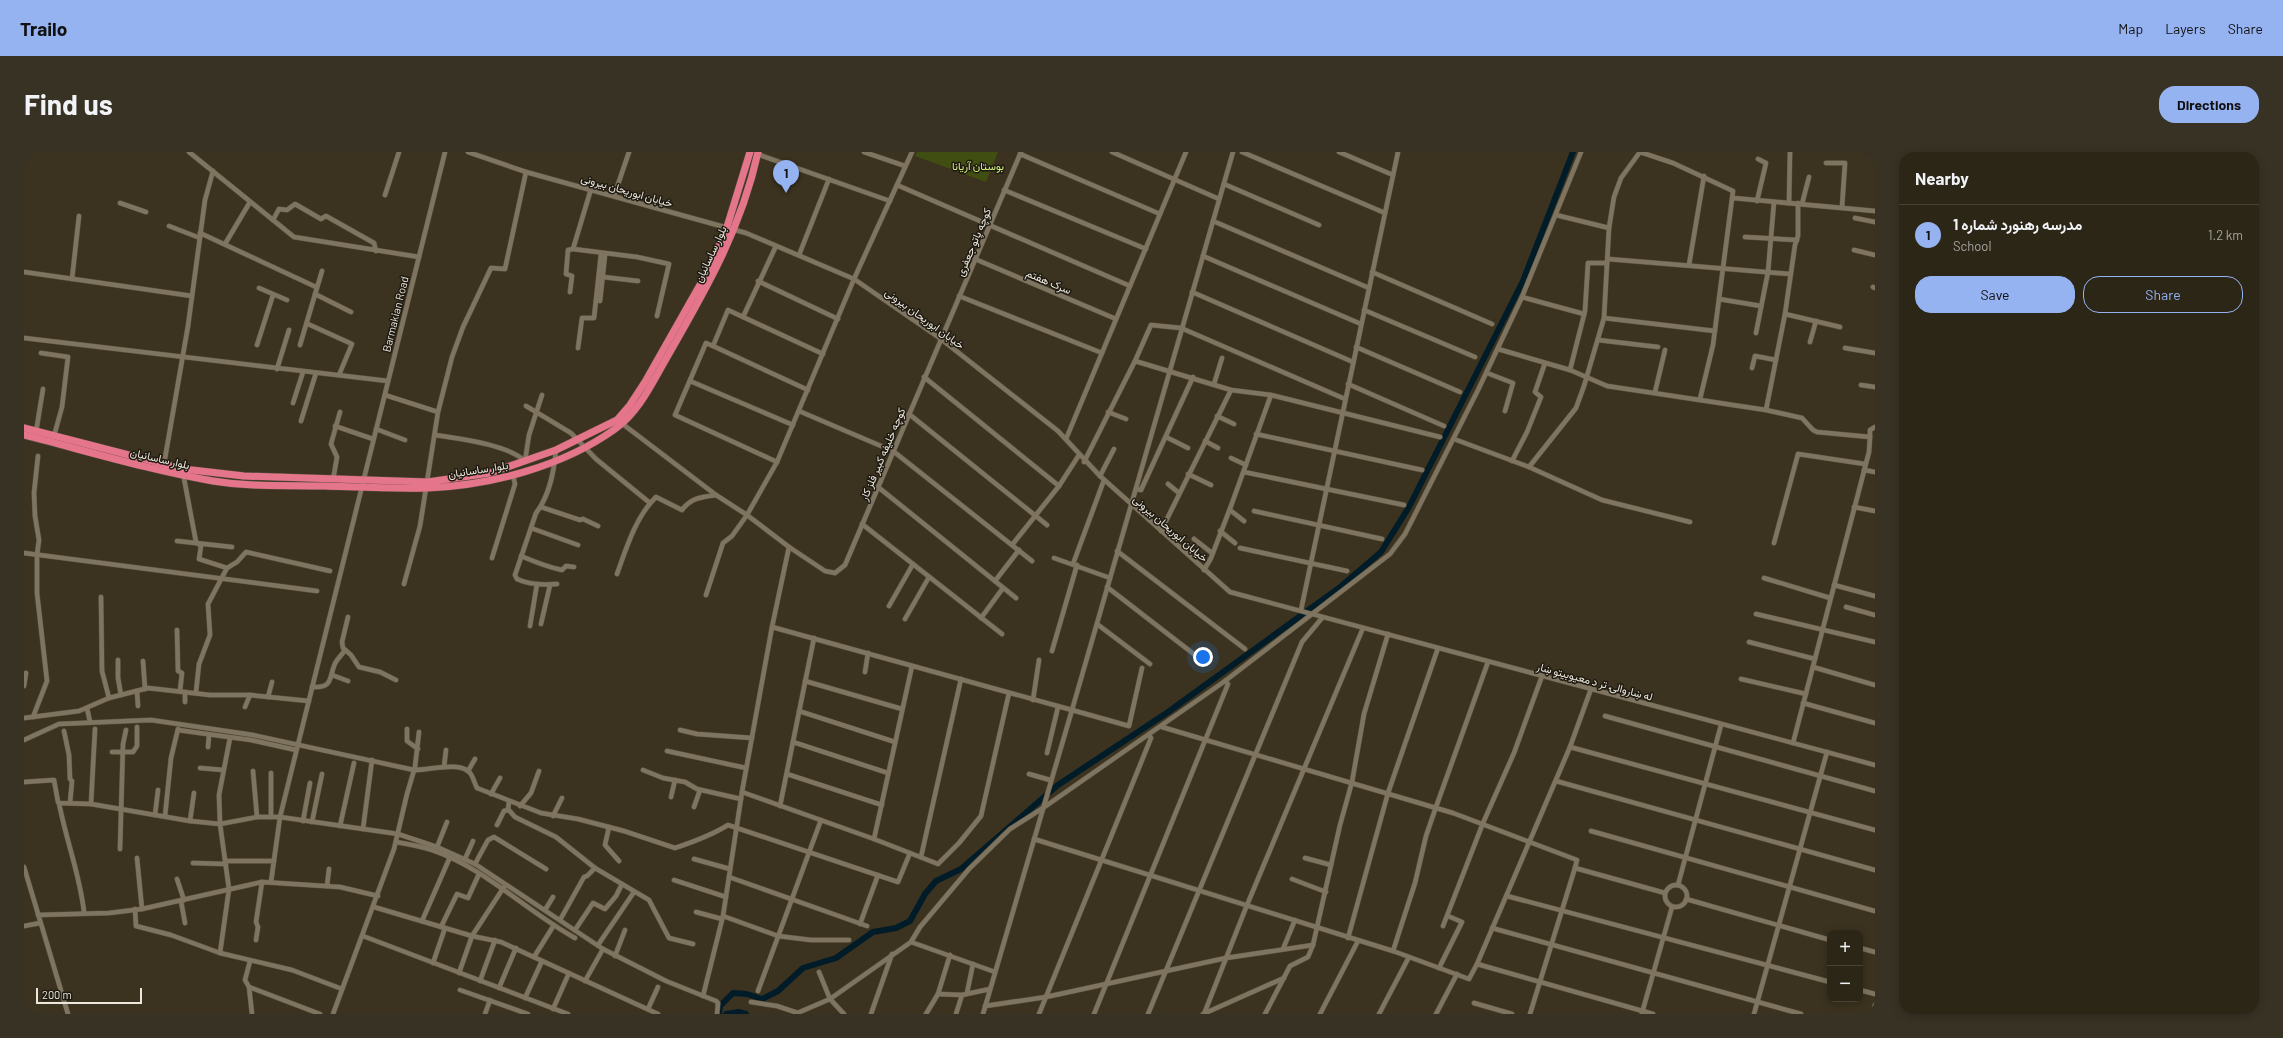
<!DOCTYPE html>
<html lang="en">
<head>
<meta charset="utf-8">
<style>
	body { margin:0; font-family:Barlow,Vazirmatn,sans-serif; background:#383224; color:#f1f3f6 }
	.controls { position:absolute; right:12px; bottom:12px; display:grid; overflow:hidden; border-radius:8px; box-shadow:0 2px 10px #0003 }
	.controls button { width:36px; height:36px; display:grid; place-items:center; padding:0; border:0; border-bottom:1px solid #484336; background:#2c2617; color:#f1f3f6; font:20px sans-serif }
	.scale { position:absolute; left:12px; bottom:10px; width:106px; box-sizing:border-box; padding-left:4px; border:2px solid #ece7db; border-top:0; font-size:11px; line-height:14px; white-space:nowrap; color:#ece7db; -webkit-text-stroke:3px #1e1a12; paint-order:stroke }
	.you { position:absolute; left:1179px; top:505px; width:14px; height:14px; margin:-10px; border:3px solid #fff; border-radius:50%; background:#1a73e8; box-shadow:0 0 0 6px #1a73e833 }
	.badge { display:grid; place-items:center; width:26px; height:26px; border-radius:50%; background:#95b2f1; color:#111; font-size:13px; font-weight:700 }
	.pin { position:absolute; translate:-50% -33px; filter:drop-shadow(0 1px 2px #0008) }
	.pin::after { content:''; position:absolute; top:21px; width:14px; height:12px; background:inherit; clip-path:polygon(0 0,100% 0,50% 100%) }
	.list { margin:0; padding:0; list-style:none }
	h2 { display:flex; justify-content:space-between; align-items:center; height:52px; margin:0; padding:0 16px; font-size:17px }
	h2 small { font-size:13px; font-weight:400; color:#a6a5a1 }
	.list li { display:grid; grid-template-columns:26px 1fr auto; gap:12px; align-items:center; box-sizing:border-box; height:60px; padding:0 16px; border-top:1px solid #484336 }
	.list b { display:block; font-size:15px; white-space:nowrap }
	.list p { margin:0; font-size:13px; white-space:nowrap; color:#a6a5a1 }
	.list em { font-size:13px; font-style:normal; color:#a6a5a1 }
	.actions { display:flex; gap:8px; padding:12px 16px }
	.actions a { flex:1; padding:9px 0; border:1px solid #95b2f1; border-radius:16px; text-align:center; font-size:14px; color:#95b2f1 }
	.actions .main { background:#95b2f1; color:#111 }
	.map { position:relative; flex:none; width:1851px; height:862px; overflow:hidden; border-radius:16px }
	header { display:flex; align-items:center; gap:24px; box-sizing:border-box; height:56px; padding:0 20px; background:#95b2f1; color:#111 }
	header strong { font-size:19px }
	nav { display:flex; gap:22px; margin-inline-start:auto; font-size:14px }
	.intro { display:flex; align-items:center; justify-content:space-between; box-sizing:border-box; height:96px; padding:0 24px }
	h1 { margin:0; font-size:28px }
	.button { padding:10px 18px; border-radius:16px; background:#95b2f1; color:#111; font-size:14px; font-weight:700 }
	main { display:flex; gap:24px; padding:0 24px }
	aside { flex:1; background:#2c2617; border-radius:16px; box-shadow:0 2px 10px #0003 }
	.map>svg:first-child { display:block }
	.green { fill:#414e12 }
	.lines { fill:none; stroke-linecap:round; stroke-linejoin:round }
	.river { stroke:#001c29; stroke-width:6 }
	.minor-casing { stroke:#574f3e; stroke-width:5.5 }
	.highway-casing { stroke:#574f3e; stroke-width:8 }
	.minor { stroke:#7e745f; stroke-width:4.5 }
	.highway { stroke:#e5758b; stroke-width:7 }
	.labels { text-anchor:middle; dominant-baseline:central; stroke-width:3; stroke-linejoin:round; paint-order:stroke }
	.park-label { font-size:11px; fill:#d6f283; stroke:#1e1a12 }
	.street-label { font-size:11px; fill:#ece7db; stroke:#1e1a12 }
</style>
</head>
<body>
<header>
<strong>Trailo</strong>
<nav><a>Map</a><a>Layers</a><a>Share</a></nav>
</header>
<div class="intro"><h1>Find us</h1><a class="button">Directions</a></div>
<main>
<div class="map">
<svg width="1851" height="862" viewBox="0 0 1851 862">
	<rect width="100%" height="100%" fill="#3b321f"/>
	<polygon class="green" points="893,0 974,0 962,30 891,4"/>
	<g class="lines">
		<g class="river">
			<polyline points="695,861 696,854 709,841 723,842 738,847 754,839 779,816 812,806 849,780 872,776 886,769 901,742 912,729 937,717 1034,633 1144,560 1315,436 1357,400 1385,355 1499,129 1549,0"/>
			<polyline points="702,862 715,860 722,862"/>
		</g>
		<g class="minor-casing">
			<g id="minor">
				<polyline points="165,0 270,85 395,105"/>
				<polyline points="444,0 502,20 722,81 830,127 917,187 1034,279 1076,324 1206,440 1851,613"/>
				<polyline points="840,0 881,14"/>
				<polyline points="1088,0 1195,47"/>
				<polyline points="1218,0 1361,61"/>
				<polyline points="1315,0 1369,23"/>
				<polyline points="1616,0 1649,11 1709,39 1689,193 1676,247"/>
				<polyline points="733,2 866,49"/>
				<polyline points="996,2 1136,62"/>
				<polyline points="1802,11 1821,11 1818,55"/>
				<polyline points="1200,32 1295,73"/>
				<polyline points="873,33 1106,134"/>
				<polyline points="980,38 1122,97"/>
				<polyline points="361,43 375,0"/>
				<polyline points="590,44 605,0"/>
				<polyline points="1709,46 1851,59"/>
				<polyline points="1733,49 1742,11 1734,7"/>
				<polyline points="96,51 122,60"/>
				<polyline points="1765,51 1766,0"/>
				<polyline points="1778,52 1785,25"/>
				<polyline points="1532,63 1585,76"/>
				<polyline points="1831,66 1851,70"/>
				<polyline points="249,68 255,57 263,58 271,52 297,67 302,64 350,91 352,99"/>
				<polyline points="1189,69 1345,136"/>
				<polyline points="145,74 176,86"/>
				<polyline points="176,81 292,135"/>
				<polyline points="1721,85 1773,88"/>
				<polyline points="201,92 226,50"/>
				<polyline points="549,97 613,105 645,112 633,164"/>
				<polyline points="1830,98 1851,103"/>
				<polyline points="775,103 805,27"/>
				<polyline points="1179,104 1337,172"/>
				<polyline points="951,107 1092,167"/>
				<polyline points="1584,107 1766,122"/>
				<polyline points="1665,113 1680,24"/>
				<polyline points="0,120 168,144"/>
				<polyline points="1348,120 1468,172"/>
				<polyline points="579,125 614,129"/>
				<polyline points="48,127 55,64"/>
				<polyline points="734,129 814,167"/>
				<polyline points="1849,135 1851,136"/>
				<polyline points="235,136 263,148"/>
				<polyline points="546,140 548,124 542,122 544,98 549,97 567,37"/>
				<polyline points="1168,140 1329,210"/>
				<polyline points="291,142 327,160"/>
				<polyline points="935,144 1078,201"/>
				<polyline points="1498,145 1560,162"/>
				<polyline points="1695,147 1737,154"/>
				<polyline points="576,149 581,103"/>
				<polyline points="1340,158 1451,205"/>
				<polyline points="1761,162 1816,175"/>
				<polyline points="719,165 752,94"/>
				<polyline points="1580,166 1691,179"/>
				<polyline points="284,172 328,192 315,223"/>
				<polyline points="1732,181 1744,120 1750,50"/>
				<polyline points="0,186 364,229"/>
				<polyline points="1574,188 1634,195"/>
				<polyline points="1786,190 1792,169"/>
				<polyline points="233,193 249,143"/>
				<polyline points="276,193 298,119"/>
				<polyline points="689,194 784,238"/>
				<polyline points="1332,195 1436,240"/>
				<polyline points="554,196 558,166 570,166 577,102"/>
				<polyline points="1821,196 1851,201"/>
				<polyline points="1474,197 1546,218 1583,234 1742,258 1778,266 1789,278 1793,280 1846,285 1846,278 1851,275"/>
				<polyline points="17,201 44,205 38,255 30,284"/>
				<polyline points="1111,209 1127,173 1157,176 1321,247"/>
				<polyline points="1728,216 1731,204 1752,208"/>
				<polyline points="253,217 265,178"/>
				<polyline points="1546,218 1561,159 1564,111 1583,111"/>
				<polyline points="1463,221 1489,231 1481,259"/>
				<polyline points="900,225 1035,334"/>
				<polyline points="666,229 769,273"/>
				<polyline points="1190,232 1198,206"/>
				<polyline points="1324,232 1420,274"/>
				<polyline points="1837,233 1851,235"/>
				<polyline points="1631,240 1641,198"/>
				<polyline points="361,243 414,260"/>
				<polyline points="269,251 279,220"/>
				<polyline points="502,254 547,281 572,307 626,351"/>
				<polyline points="1742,258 1761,162 1771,93 1774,84 1774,51"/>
				<polyline points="775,259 857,294"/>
				<polyline points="1084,260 1102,267"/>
				<polyline points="885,262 1023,373"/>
				<polyline points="1193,264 1210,272"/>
				<polyline points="277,269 292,221"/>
				<polyline points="596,270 692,343 723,363 765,395 748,475 718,640 699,764 679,844"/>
				<polyline points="311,274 349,287"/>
				<polyline points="352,277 381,288"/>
				<polyline points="12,280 19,237"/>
				<polyline points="1232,282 1398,318"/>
				<path d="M411,283C437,287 482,292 501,309"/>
				<polyline points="1142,285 1164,296"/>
				<polyline points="1042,287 1162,0"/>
				<polyline points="1430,287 1505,315 1552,256 1560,234 1580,166 1585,76 1590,45 1597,26 1616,0"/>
				<polyline points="1181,289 1194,296"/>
				<path d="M532,298C530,319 526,343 512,361L491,423L493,427C505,433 520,433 533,432"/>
				<polyline points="869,299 1008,409"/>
				<polyline points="1207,306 1222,313"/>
				<polyline points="501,309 505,283 518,243"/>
				<polyline points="1488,309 1503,280 1517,245 1511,240 1521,211"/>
				<polyline points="753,310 651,263 682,191 689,194 704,158 799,202"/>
				<polyline points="1060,310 1111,209 1207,238 1247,243 1416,285"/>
				<polyline points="140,312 164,174 181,48 189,19"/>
				<polyline points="1505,315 1578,348 1666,370"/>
				<polyline points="1840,318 1851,320"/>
				<polyline points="1220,320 1380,353"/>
				<polyline points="159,321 172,390 177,394 175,407 203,416"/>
				<polyline points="1164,322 1187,333"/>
				<polyline points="1076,324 1090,297"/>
				<polyline points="309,328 313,305 307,292 316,260"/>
				<polyline points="1144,332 1155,341"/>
				<polyline points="854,335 992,446"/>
				<polyline points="1112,337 1117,338 1169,225"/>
				<polyline points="517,355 556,368 559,367 574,374"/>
				<polyline points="1830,355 1851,359"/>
				<polyline points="1206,358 1220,369"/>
				<polyline points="1230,359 1358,387"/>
				<polyline points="838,372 978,482"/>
				<polyline points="507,376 554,393"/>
				<polyline points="1137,379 1207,238"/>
				<polyline points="1196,379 1211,391"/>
				<polyline points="1170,387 1188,401"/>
				<polyline points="153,389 208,395"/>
				<polyline points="1750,391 1774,302 1841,312"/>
				<polyline points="988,393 1035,334 1055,303"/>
				<polyline points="765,395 801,419 811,421 821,413 997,0"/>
				<polyline points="1216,396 1323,419"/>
				<polyline points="1093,399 1221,497"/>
				<polyline points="0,401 293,439"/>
				<path d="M497,404C511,410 523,415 538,418L542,414L550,415"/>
				<polyline points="468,406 491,332 489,323"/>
				<polyline points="1030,406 1086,426"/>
				<polyline points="1049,412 1080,328"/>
				<polyline points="1180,418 1187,406 1207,354 1247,243"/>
				<path d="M593,422C602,397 612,364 632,345L658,358C667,346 677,345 692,343"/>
				<polyline points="1740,426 1806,446"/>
				<polyline points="971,429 995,398"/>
				<polyline points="380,432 396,374 414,260 428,205 439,175 467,116 481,117 502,20"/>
				<polyline points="1810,433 1851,444"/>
				<polyline points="1083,435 1171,503"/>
				<polyline points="682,443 699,391 708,384 723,363 753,310 830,127 888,0"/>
				<polyline points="77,445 78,519 85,546"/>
				<polyline points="865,454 889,412"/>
				<polyline points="1822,455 1851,463"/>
				<polyline points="1277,458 1374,0"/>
				<polyline points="1732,462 1851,490"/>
				<polyline points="324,465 318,490 319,496 327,503 335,515 356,520 372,528"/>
				<polyline points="957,466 979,436"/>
				<polyline points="881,467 905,425"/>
				<polyline points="517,472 526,433"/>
				<polyline points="1073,472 1126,512"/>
				<polyline points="506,474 513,432"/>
				<polyline points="748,475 1048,558 1209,0"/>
				<polyline points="153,478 154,519 158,521 156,539"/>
				<polyline points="1725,490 1791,507"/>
				<polyline points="1028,499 1053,413"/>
				<polyline points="94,508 94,526 97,543"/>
				<polyline points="119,509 121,537"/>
				<polyline points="1789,515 1851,533"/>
				<polyline points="841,520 844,501"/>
				<polyline points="308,523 324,529"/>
				<polyline points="1717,527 1782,542"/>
				<polyline points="781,529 878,557"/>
				<polyline points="0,534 2,521"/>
				<path d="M288,535C308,536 305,528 310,514C311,509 318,503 321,498"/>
				<polyline points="113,539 114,554"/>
				<polyline points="172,540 175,512 186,483 184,452 203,416 213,410 222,400 306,419"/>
				<polyline points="244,545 248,530"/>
				<polyline points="1009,548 1015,508"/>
				<polyline points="161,550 161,540"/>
				<polyline points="1779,551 1851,571"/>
				<polyline points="221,555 226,543"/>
				<polyline points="63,556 66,570"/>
				<polyline points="775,559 871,590"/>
				<polyline points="1581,564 1851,639"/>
				<polyline points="9,565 23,529 13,441 13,403 15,388 11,364 10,341 14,304"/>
				<polyline points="0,566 55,559 85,546 124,536 186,543 226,543 285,549"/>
				<polyline points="1138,575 1429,661 1553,708 1551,716 1641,741"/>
				<polyline points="383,577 383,589 394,597"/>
				<polyline points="154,578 227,588 272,598"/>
				<polyline points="656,578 673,582 728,586"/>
				<polyline points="40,579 45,603 46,627 48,629 46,651"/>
				<path d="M0,588L35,572L127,568L229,583L390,618C405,618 433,610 444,619C449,622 450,631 453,636L517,661L554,667L600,679L651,696C669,690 688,683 704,673L874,730L886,701"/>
				<polyline points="769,590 864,621"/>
				<polyline points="1769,591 1845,300 1846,285"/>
				<polyline points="184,595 185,583"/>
				<polyline points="1546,595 1851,678"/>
				<polyline points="643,599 722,616"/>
				<polyline points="88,600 109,600 113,594 113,575"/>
				<polyline points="1023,601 1034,555"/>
				<polyline points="420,615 422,598"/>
				<polyline points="176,616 199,618"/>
				<polyline points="619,618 639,626 661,630 673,637 717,647"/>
				<polyline points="229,619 233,665"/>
				<polyline points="444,619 451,607"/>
				<polyline points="247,621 247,665"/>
				<polyline points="763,622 858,653"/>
				<polyline points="1005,622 1026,628"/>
				<polyline points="1532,629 1851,718"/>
				<polyline points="0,630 30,628 34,650 35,651 67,652 166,669 196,672 233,665 256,665 374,682 413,695 451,712 579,797 642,829 692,849 694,851 693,862"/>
				<polyline points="718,640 850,687 914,712 935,691 957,664 985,541"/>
				<polyline points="467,642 476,626"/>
				<polyline points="647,645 651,628"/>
				<polyline points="485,650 484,657 491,665 532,685 571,716 625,748 645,786 669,792"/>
				<path d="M35,651C42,688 56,723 60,760"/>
				<polyline points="67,652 71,577"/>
				<polyline points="496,654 507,641 515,619"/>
				<polyline points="756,654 790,486"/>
				<polyline points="670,655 676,638"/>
				<polyline points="131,663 134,638"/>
				<polyline points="141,664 147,606 154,577"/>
				<polyline points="529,664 538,646"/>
				<polyline points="166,669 170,641"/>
				<polyline points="279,669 286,631"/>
				<polyline points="288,670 298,622"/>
				<polyline points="473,673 480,659 484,658"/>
				<polyline points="316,674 330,611"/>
				<polyline points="585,675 581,693 595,709"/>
				<polyline points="339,677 348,608"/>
				<polyline points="1567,679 1851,759"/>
				<polyline points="850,687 888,514"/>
				<polyline points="1010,687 1369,799 1445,827 1453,812 1629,862"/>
				<path d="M372,690C384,692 396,694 408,698C461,716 502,759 551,786"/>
				<polyline points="413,695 423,670"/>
				<polyline points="96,697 99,592 102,578"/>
				<polyline points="897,705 937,527"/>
				<polyline points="113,706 118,757"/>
				<polyline points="1281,706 1307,713"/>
				<polyline points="441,707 449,689"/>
				<polyline points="670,707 706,717"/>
				<polyline points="201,709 250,709"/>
				<polyline points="169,711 202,712"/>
				<polyline points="451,712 464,688 470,685 522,717"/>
				<polyline points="0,715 44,862"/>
				<polyline points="705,725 843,774"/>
				<polyline points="153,727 160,748"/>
				<polyline points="1268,727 1302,740"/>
				<polyline points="650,728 702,745"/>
				<polyline points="247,730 256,665 421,0"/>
				<circle cx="1652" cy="744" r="11"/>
				<polyline points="1654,733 1697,573"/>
				<polyline points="303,734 305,717"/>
				<polyline points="1483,744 1806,830"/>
				<polyline points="1662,747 1806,788"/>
				<polyline points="157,749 161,771"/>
				<polyline points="350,755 448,784 477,790 634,862"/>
				<polyline points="111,757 112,774 147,783 196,801 268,818 318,837"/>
				<polyline points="521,758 529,745"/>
				<polyline points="672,760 698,767"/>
				<polyline points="14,763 85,761 118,757 238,730 316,735 354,744"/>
				<polyline points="699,764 754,784 787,788 825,788"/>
				<polyline points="536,768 560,725 563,724 571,716"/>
				<polyline points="398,769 426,705"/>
				<polyline points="836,772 854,723"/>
				<polyline points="0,774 16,771"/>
				<polyline points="1419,774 1459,671 1490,601 1518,524"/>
				<polyline points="417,775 433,742 444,746 455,722"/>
				<polyline points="1468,776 1777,862"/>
				<polyline points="551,778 569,751 581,757 592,744 598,732"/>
				<polyline points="339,784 544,862"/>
				<polyline points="1324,786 1364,641 1414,496"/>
				<polyline points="232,788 234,775 232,770 238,730"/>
				<polyline points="887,790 971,820"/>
				<polyline points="574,793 610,740"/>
				<polyline points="1836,796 1851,800"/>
				<polyline points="1259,797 1271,768"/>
				<polyline points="1369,799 1391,731 1402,684 1412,655 1464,510"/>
				<polyline points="196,801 205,737 196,672 195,643 206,586"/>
				<polyline points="591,804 601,778"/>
				<polyline points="510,805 530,773"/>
				<polyline points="226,809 221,828 225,835 228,862"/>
				<polyline points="409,811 421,776"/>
				<polyline points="1453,812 1546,595 1567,537"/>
				<polyline points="1415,816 1438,770 1424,764"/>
				<polyline points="795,820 806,847 820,862"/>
				<polyline points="435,821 448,784 480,735"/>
				<polyline points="456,829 471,788"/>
				<polyline points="561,829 579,797"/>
				<polyline points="225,835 296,862"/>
				<polyline points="475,836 492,796"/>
				<polyline points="436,838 504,862"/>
				<polyline points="1836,838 1851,842"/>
				<polyline points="734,839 797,668"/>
				<polyline points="943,841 949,812"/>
				<polyline points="914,842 938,843 966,837"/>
				<polyline points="501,846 518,809"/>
				<polyline points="727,850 753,854 774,861"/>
				<polyline points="1450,851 1488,862"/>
				<polyline points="961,854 1022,845 1202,806 1289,793"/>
				<polyline points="529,857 545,821"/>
				<polyline points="624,857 634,835"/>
				<polyline points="1618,861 1648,755"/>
				<polyline points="309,862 370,697 383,642 391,615 395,580"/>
				<polyline points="461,862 466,848"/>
				<polyline points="771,862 806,847 887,790 896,775 945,717 986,677 1019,656 1201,529 1366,402 1381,382 1454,238 1498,145 1557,0"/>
				<polyline points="847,862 868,802"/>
				<polyline points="902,862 914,842 926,803"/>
				<polyline points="932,862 938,843"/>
				<polyline points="959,862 1048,558 1105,574 1118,516"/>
				<polyline points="1015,862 1127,586 1125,583"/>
				<polyline points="1070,862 1204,532 1201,529"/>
				<polyline points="1124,862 1278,490 1298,466"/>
				<polyline points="1179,862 1260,826"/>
				<polyline points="1180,862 1223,753 1339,476"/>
				<polyline points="1241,862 1266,814 1284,805 1289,793 1316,673 1328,630 1340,562 1364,482"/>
				<polyline points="1296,862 1334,789"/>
				<polyline points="1355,862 1385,805"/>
				<polyline points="1412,862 1433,822"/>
				<polyline points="1506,862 1551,716"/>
				<polyline points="1730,862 1803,600"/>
				<polyline points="1849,862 1851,853"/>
			</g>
		</g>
		<g class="highway-casing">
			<g id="highway">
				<polyline points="0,276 159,317 220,324 404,330 466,321 532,298 593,268 606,253 621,230 685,117 703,75 726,0"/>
				<path d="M0,283C63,299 125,318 189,329C226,335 264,333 301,334C334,335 369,337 403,336C467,333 538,315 591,277C615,260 628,231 642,207C681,139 717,78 734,0"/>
			</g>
		</g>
		<use href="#minor" class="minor"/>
		<use href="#highway" class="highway"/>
	</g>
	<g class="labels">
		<g class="park-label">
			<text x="954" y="13">بوستان آریانا</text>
		</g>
		<g class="street-label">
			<text transform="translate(603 38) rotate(16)">خیابان ابوریحان بیرونی</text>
			<text transform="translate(949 90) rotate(-67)">کوچه پاتو جعفری</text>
			<text transform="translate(686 102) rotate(-65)">بلوار ساسانیان</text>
			<text transform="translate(1025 129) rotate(23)">سرک هفتم</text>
			<text transform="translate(371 162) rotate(-76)">Barmakian Road</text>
			<text transform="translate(901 166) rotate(36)">خیابان ابوریحان بیرونی</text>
			<text transform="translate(858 302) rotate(-67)">کوچه خلیفه کبیر فلز کار</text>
			<text transform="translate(136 306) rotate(13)">بلوار ساسانیان</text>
			<text transform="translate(454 317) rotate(-9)">بلوار ساسانیان</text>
			<text transform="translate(1147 376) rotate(41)">خیابان ابوریحان بیرونی</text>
			<text transform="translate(1571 529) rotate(15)">له ښاروالۍ تر د معیوبیتو ښار</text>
		</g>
	</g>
</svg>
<div class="controls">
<button>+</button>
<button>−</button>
</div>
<div class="scale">200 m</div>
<div class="you"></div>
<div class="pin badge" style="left:762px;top:41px">1</div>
</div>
<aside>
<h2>Nearby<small></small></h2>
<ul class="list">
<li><span class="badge">1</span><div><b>مدرسه رهنورد شماره 1</b><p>School</p></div><em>1.2 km</em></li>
</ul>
<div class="actions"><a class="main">Save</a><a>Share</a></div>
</aside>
</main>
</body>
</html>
